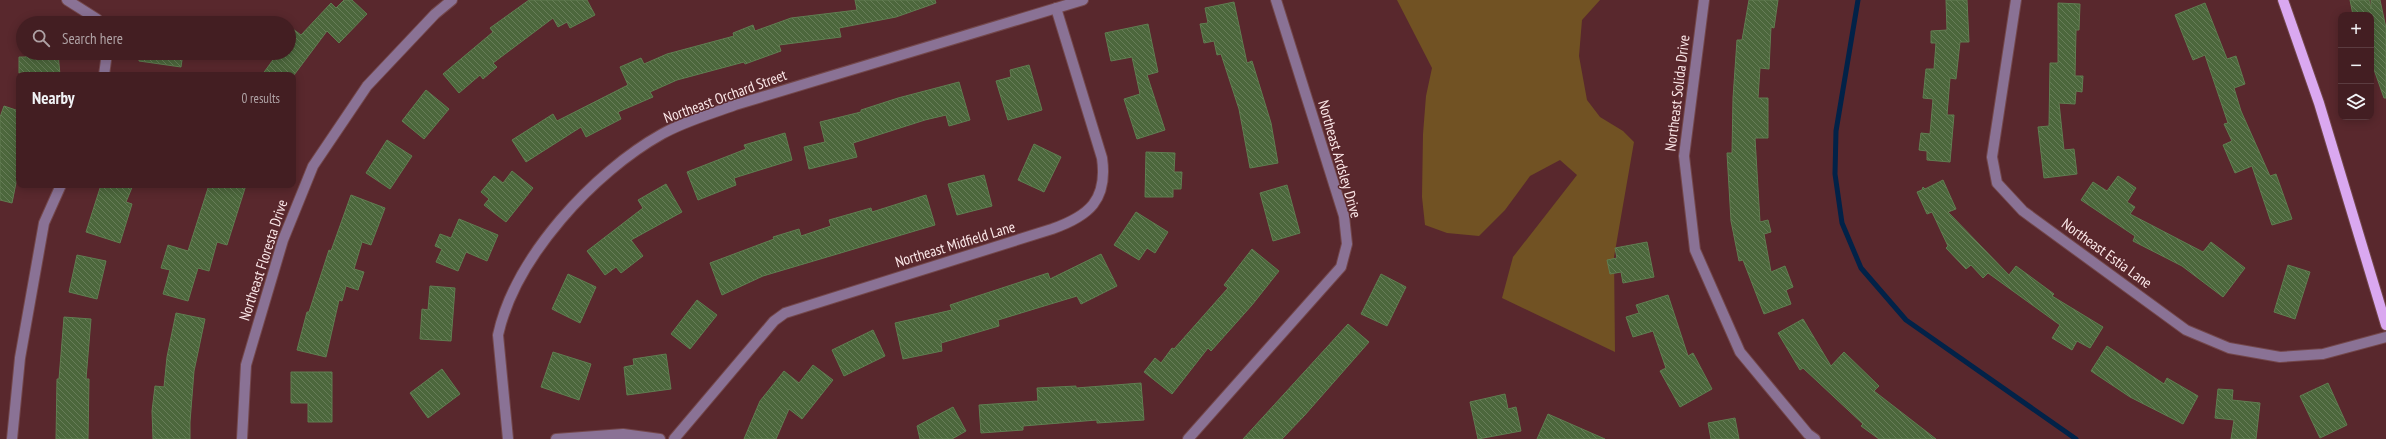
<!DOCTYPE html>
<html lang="en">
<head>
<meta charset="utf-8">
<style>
	body { margin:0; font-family:"PT Sans Narrow",sans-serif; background:#4d2b2f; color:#f1f3f6 }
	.controls { position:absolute; right:12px; top:12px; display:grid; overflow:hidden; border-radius:8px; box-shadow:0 2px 10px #0003 }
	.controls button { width:36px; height:36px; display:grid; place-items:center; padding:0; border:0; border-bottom:1px solid #5b3c40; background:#431e22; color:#f1f3f6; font:20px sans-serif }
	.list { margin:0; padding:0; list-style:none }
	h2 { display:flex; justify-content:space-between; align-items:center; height:52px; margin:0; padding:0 16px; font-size:17px }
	h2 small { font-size:13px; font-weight:400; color:#afa2a5 }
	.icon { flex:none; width:22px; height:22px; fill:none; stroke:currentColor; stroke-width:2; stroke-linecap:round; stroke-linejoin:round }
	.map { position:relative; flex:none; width:2386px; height:439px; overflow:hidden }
	.search { position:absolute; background:#431e22; box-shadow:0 2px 10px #0003; left:16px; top:16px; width:280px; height:44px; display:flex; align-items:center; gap:10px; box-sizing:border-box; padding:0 14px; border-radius:22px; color:#afa2a5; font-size:15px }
	.panel { position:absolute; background:#431e22; box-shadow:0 2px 10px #0003; left:16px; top:72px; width:280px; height:116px; border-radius:8px }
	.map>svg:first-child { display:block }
	.green { fill:#715223 }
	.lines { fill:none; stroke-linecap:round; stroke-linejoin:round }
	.stream { stroke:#022248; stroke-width:5 }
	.building { fill:url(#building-back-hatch); stroke:#607d51 }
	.minor-casing { stroke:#73474b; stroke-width:12 }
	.major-casing { stroke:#73474b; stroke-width:12 }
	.minor { stroke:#8a7295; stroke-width:10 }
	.major { stroke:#daa8f0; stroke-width:10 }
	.labels { text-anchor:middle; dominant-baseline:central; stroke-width:3; stroke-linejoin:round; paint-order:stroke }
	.street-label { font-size:15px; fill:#fce8e9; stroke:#59282d }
</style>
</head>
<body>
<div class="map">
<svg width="2386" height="439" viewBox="0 0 2386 439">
	<defs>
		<pattern id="building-back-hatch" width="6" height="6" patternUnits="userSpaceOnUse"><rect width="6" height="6" fill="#4c673c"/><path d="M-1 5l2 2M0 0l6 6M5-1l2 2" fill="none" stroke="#677d58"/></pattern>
	</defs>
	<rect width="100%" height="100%" fill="#59282d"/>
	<polygon class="green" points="1397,0 1600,0 1582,20 1579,56 1587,100 1600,117 1623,131 1634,142 1614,257 1615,352 1502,298 1513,257 1577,175 1560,160 1530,176 1505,210 1479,236 1447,233 1425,225 1422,197 1423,134 1426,96 1432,68"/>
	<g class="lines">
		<polyline class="stream" points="1858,0 1836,131 1835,174 1842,223 1861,268 1906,320 2076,439"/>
	</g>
	<g class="building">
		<polygon points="344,0 352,0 367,14 339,43 327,31 294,75 262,75 278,53 289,53 289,26 301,35 331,3 336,8"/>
		<polygon points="529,0 587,0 595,15 570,28 567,22 558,27 553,18 493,63 497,67 483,79 480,75 459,93 443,74 493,32 490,28"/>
		<polygon points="855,0 935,0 936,3 896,17 839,28 841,37 779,45 781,51 745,64 744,62 677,80 650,92 653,97 618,112 621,119 586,137 581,127 526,162 512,140 553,114 557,121 628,85 620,67 641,58 644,64 667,54 734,36 733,33 753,25 755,31 791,18 857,10"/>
		<polygon points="1749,0 1778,0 1774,28 1771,27 1769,69 1760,68 1758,98 1768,98 1768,138 1755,138 1760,222 1768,220 1771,232 1764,234 1771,272 1785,266 1793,287 1786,290 1791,304 1764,314 1743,260 1739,261 1731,221 1727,153 1732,153 1733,98 1737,40 1742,40"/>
		<polygon points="1946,0 1967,0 1969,42 1960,42 1956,79 1950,78 1947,115 1954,115 1950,162 1927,160 1927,151 1919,150 1921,133 1930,134 1933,99 1923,98 1926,69 1934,69 1936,43 1931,43 1931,31 1947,30"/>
		<polygon points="2350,0 2369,0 2371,9 2371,0 2380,0 2386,28 2386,98 2384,98 2371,61 2371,15 2353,15"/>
		<polygon points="1234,2 1247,63 1252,61 1271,123 1278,163 1250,168 1239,109 1221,54 1217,55 1214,41 1204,43 1200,24 1208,23 1205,8"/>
		<polygon points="2058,3 2080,4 2079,30 2076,30 2075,76 2083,76 2082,92 2076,91 2075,104 2059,103 2064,150 2074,149 2077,174 2044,178 2038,127 2049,126 2050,63 2058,63"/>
		<polygon points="2205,3 2227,59 2236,56 2245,84 2234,88 2241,111 2270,176 2276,174 2292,219 2272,225 2252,166 2235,173 2223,145 2232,141 2224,124 2228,123 2205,55 2193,60 2175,15"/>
		<polygon points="1148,24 1158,72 1147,75 1165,130 1137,139 1124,99 1140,94 1132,57 1111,61 1105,33"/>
		<polygon points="26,53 58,53 60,75 27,75 27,72 19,73 19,57 26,57"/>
		<polygon points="139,53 183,53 181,67 139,61"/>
		<polygon points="1029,65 1042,110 1008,120 996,81 1011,77 1010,70"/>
		<polygon points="959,82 970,120 949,126 946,115 925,120 853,143 857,157 809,169 804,147 825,142 820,122 861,112 861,110 898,98"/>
		<polygon points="426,90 449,109 424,139 402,121"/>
		<polygon points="4,106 19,111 19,168 12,203 0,200 0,117"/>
		<polygon points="785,133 792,160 734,178 736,185 698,200 687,172 746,149 744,145"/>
		<polygon points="387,140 412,156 390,189 366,173"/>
		<polygon points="1034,144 1061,157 1044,192 1018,180"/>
		<polygon points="1146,152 1175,153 1174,172 1182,172 1181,189 1173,189 1173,197 1145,197"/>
		<polygon points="512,171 533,188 506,222 484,205 489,199 481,192 494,176 503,183"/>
		<polygon points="984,175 992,206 957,215 948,184"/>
		<polygon points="2118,176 2136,188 2127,202 2135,207 2130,214 2203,252 2211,242 2245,268 2223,297 2182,266 2133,241 2135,236 2081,200 2093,182 2107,191"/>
		<polygon points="1943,180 1956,209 1948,212 2009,275 2016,266 2054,294 2052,296 2103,327 2090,348 2077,341 2072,350 2052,338 2060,325 1988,273 1983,278 1971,265 1966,269 1946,248 1948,246 1932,212 1927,214 1917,192 1922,190 1923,187 1925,189"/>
		<polygon points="666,184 682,212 631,240 643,256 621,273 616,267 605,275 587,251 643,208 638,200"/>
		<polygon points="101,185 133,185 126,202 132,204 120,243 86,232"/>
		<polygon points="209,185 246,185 227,245 217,242 209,271 198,268 188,301 163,294 170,270 161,268 168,245 188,251"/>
		<polygon points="1287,185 1300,233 1273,241 1260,193"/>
		<polygon points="351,195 385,208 371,245 362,242 354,269 364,272 358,290 346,286 342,301 339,300 326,357 297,350 307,312 309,312 329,250 331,251"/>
		<polygon points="926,195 935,225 763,276 722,295 710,263 774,239 773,237 799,229 801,236 831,226 829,220 871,208 872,212"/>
		<polygon points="1136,212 1168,232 1155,253 1147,248 1139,260 1114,245"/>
		<polygon points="459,219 498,235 487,261 466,252 458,271 436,262 442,249 435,246 440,234 451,238"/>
		<polygon points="1647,242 1654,277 1623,283 1621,272 1610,274 1607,260 1617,258 1615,248"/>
		<polygon points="1252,249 1279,271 1252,305 1211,351 1208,348 1172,394 1144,372 1155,358 1161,363 1172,348 1174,349 1228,288 1224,285"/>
		<polygon points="1101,254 1117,286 1081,304 1077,296 998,320 999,326 941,343 942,351 903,359 895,323 952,310 950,305 1048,273 1050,279"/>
		<polygon points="77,255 106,261 97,299 69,292"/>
		<polygon points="2288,265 2310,272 2295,319 2274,312"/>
		<polygon points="568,274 596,287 580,323 552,309"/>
		<polygon points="1381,274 1406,287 1387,326 1361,314"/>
		<polygon points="430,286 455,288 451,341 420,339 422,309 428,310"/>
		<polygon points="1668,295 1688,356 1693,353 1712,389 1680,407 1660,371 1666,368 1653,331 1633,337 1626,317 1639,313 1636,305"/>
		<polygon points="697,300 717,315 690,349 671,334"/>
		<polygon points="176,313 205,319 194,371 190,422 190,439 153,439 152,411 155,386 164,387 167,357"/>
		<polygon points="64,317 91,319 86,379 89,379 88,439 56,439 57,379 59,379"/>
		<polygon points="1803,319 1831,366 1844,352 1879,386 1874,391 1936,439 1879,439 1861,426 1863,424 1803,368 1800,370 1778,333"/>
		<polygon points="1348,324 1369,342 1304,416 1282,439 1243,439"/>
		<polygon points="873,330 885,356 844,376 832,350"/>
		<polygon points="2107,346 2164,384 2167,378 2198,396 2183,424 2130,397 2091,371"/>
		<polygon points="553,352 591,364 579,400 541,387"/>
		<polygon points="666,354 671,389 627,395 624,367 634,365 633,359"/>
		<polygon points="813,365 833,380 802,419 789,409 776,439 744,439 760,401 784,371 799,383"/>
		<polygon points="442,369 460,394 428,418 410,393"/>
		<polygon points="291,372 332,372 332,422 308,422 308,403 291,403"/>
		<polygon points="1141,383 1144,420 1097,423 1097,420 1023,426 1023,430 981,433 979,405 1038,401 1037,388 1076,386 1076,388"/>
		<polygon points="2328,383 2347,425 2320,438 2300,396"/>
		<polygon points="2218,389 2233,390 2232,400 2260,403 2256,439 2231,439 2234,420 2215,418"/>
		<polygon points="1505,394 1508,409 1516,407 1521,431 1478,439 1470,402"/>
		<polygon points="953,407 966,431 952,439 920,439 917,426"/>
		<polygon points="1548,414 1605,439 1537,439"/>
		<polygon points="1735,418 1739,439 1711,439 1708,423"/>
	</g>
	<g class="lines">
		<g class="minor-casing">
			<g id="minor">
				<polyline points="67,0 97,19 98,23"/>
				<polyline points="1704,0 1684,156 1695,250 1740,352 1808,434 1815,439"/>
				<polyline points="2016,0 1992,157 1997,183 2023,211 2186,330 2229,348 2280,357 2323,354 2386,337"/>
				<polyline points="104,75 107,53"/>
				<polyline points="12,439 20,358 44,223 61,185"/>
				<polyline points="242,439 246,365 283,240 313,166 367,86 435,14 452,0"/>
				<path d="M508,439L498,335C515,257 594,172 662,134C685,121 711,114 735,105L1083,0"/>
				<polyline points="556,439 623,434 660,439"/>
				<path d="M674,439L774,321L785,313L1052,229C1089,216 1108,200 1102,158L1056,8"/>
				<polyline points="1188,439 1341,267 1347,244 1344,216 1276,0"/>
			</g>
		</g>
		<g class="major-casing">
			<polyline id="major" points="2283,0 2319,103 2386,325"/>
		</g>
		<use href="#minor" class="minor"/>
		<use href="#major" class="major"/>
	</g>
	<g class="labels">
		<g class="street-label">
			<text transform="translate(1677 93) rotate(-83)">Northeast Solida Drive</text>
			<text transform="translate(725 96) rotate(-20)">Northeast Orchard Street</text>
			<text transform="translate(1340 159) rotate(74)">Northeast Ardsley Drive</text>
			<text transform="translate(955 244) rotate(-17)">Northeast Midfield Lane</text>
			<text transform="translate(2107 253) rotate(36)">Northeast Estia Lane</text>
			<text transform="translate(263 260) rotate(-72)">Northeast Floresta Drive</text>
		</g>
	</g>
</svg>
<div class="controls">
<button>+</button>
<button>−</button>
<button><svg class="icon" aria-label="layers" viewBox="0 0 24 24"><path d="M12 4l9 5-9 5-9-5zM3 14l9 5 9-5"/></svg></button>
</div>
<div class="search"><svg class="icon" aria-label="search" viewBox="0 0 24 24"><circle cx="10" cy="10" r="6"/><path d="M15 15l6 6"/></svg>Search here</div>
<section class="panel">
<h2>Nearby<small>0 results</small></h2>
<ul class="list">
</ul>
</section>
</div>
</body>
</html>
